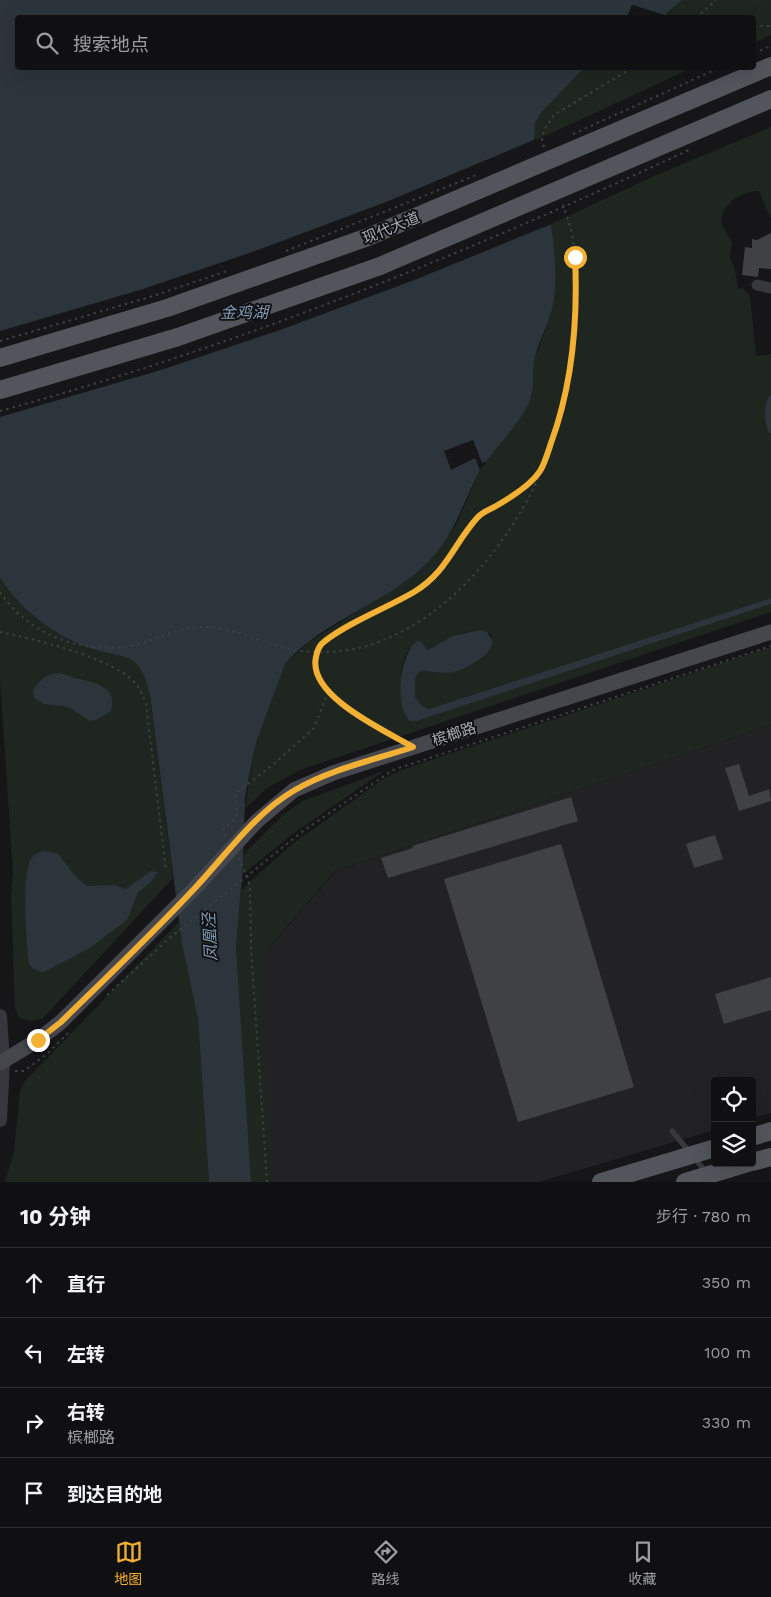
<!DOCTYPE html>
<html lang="zh">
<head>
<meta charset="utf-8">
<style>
	body { margin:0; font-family:"Work Sans","Noto Sans SC",sans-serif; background:#19191b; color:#f1f3f6 }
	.controls { position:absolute; right:15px; bottom:15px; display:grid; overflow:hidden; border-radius:5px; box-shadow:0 5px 20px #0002 }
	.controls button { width:45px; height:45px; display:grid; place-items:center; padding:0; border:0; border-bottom:1px solid #303032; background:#101012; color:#f1f3f6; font:25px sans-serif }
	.stop { position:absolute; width:15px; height:15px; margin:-11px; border:4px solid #f2b134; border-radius:50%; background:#fff }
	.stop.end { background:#f2b134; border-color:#fff; box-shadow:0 1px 5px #0008 }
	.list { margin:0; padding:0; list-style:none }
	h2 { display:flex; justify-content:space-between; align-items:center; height:65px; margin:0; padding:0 20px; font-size:21px }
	h2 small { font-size:16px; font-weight:400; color:#9c9d9f }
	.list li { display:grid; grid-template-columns:32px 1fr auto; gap:15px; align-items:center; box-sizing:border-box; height:70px; padding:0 20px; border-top:1px solid #303032 }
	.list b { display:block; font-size:19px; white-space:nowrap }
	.list p { margin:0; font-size:16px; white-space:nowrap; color:#9c9d9f }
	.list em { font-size:16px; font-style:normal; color:#9c9d9f }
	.icon { flex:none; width:28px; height:28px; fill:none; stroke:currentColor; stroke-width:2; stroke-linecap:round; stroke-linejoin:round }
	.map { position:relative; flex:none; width:771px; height:1182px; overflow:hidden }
	.search { position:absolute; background:#101012; box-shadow:0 5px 20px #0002; left:15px; right:15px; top:15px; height:55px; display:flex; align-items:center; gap:12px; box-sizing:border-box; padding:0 18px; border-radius:5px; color:#9c9d9f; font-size:19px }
	.sheet { height:345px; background:#101012 }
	nav { display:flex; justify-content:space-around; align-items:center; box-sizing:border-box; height:70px; border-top:1px solid #303032; background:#101012; font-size:14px; color:#9c9d9f }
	nav a { display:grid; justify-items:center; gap:2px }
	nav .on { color:#f2b134 }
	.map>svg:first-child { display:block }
	.built { fill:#222225 }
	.green { fill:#1e261f }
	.water { fill:#2c353c }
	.pier { fill:#161618 }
	.building { fill:#404145 }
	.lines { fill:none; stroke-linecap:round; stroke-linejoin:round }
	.path { stroke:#3d3f44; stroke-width:2; stroke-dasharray:2.5 4; stroke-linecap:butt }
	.service { stroke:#37383d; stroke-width:5.5 }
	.minor { stroke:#37383d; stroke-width:11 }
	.tertiary { stroke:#37383d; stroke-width:14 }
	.secondary { stroke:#45474d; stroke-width:15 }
	.primary { stroke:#53555c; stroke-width:18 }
	.route { stroke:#f2b134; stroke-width:6 }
	.labels { text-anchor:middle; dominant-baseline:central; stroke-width:4; stroke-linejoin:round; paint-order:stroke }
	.street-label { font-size:15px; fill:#a8adb8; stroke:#111113 }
	.water-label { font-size:16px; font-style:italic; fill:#7f9bb3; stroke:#111113 }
</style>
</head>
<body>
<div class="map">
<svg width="771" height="1182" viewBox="0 0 771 1182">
	<rect width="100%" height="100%" fill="#161618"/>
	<polygon class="built" points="771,725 771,1113 752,1118 752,1081 715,1081 715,1130 539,1182 251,1182 238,984 336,871"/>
	<g class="green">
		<polygon points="682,0 771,0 771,35 754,43 754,18 648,18 664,15"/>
		<polygon points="584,68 692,68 534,141 535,123 540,114"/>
		<path d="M771,127V219L759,191C740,192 723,202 721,223L732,242L730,257L735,269L738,289L742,288L750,295L756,356L771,354C771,365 771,383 771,394C767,407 763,416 768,431L771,434V598L429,709L422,706L415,697V679L418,673C425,670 431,672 438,673C458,674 474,667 488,652C493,646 494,641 490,634L479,630L467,632L452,636L428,650L423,644L410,648C397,666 402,691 404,712L417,721L771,604V612L300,770L267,788L245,809L255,746L285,664L309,642L401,584L424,566L456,525L480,470L519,419L532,396L534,361L545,331L555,255L551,224L652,177Z"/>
		<path d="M0,578C23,612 53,635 92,649C104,653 123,654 133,661C143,668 147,683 150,695L173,878L43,1018L32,1021L19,1018L15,1008L11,897L13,872L0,679Z"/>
		<polygon points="771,647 771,725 335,871 266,951 260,973 273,1182 251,1182 236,947 241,890 291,845 383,779 404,769"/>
		<polygon points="384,771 294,833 242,875 244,854 285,813 303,801"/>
		<polygon points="179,922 198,1019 209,1182 5,1182 14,1152 20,1091 25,1081"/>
	</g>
	<g class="water">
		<path d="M0,0H682L664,15L632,5L627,18H18V68H584L540,114L535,123L534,144C545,194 560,246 554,299C551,320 540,337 535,357C531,374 536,389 528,405C518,425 500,442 487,461L482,463L473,440L444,451L451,470L475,458L480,470C461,506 455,536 425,565C384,605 323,620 285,664L255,746L245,798L243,864L236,947L251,1182H209L198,1019L182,943L150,695C147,683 143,668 133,661C123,654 104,653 92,649C53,635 23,612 0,578Z"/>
		<path d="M771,394V434L768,431C764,420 763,403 771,394Z"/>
		<path d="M771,598V604L417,721H410C394,708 400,654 416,642L420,641L428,650L452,636L479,630L487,632L493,641C491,650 486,655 479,660C464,670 453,675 434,672C428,672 424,670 418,673L415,679V697L422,706L429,709Z"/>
		<path d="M59,673C66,674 72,678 79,679C97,683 118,688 111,711L98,719L90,721L69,707L44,704L34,698L33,691C39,680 47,674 59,673Z"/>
		<path d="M44,851L58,854L77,878L87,886L115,885L126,889L151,871L158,872L150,883L138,892L127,920L90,948L44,972C34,971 30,968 28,959C27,937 21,877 31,859C34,854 39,852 44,851Z"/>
	</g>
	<g class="pier">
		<polygon points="632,5 664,15 658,16 633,8 630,18 627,17"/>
		<polygon points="536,139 554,223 417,279 280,330 161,370 0,417 0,331 140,290 258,250 386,202"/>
	</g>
	<g class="building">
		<polygon points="771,233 771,269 759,268 758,277 742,275 745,247 752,248 752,239 757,240"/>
		<polygon points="739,764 749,796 769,789 771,801 739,811 725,768"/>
		<polygon points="571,797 578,821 388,878 381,858 413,848 412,846"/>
		<polygon points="715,835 723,859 694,868 686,844"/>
		<polygon points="561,844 634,1087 518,1122 444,879"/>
		<polygon points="771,977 771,1010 724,1024 715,994"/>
	</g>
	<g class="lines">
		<g class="path">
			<polyline points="664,15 674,18"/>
			<polyline points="696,18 716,0"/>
			<polyline points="754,26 771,26"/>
			<polyline points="754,53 771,46"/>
			<polyline points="573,134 719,68"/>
			<polyline points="544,147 542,139 544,130 554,115 632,68"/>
			<polyline points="286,251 479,174"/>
			<polyline points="0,341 150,297 227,271"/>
			<path d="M0,411C239,346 465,254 689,150"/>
			<path d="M0,592C28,635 85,656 134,645C157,640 176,628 200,627C231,626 257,641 285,648C308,654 336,653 359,648C457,624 536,513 560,418C569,383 573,349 574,313C576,286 578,257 571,230C569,221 565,212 563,204"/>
			<path d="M0,632C34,639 109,657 133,681C140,687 143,696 146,704L166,871"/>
			<path d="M398,738C372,722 318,700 315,666C315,660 316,652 319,647C327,634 396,602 414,592C447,572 453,544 477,518C483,511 492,508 499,504C513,494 526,484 538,473"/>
			<polyline points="226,836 223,830 237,816 235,794 275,763 314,728 328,692"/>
			<polyline points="238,858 248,878 250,888 251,949 267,1182"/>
			<polyline points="107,995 172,936 303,831 393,770 771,646"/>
			<polyline points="15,1071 24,1071 47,1054 68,1033"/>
		</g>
		<polyline class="service" points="672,1131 706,1172"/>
		<polyline class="minor" points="757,285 771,288"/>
		<polyline class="tertiary" points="0,1016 3,1062 0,1120"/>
		<polyline class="secondary" points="0,1063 38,1040 61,1022 194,889 257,821 294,790 333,773 771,632"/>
		<g class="primary">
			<polyline points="0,358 167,308 368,237 771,66"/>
			<polyline points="0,390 178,337 380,266 771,99"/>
			<polyline points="752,1137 771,1131"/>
			<polyline points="752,1162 771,1157"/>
			<polyline points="601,1182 715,1148"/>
			<polyline points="685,1182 748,1163"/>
		</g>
	</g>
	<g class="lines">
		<path class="route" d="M38,1040L61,1022C106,978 152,934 195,888C226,855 256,812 295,790C331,769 374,760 413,747C386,731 307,696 316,657C317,651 319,645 325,641C351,621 385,609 414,592C447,572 453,545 477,518C482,512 489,510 496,506C510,498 531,485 540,471C545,463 548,452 551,443C573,383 578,320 575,257"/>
	</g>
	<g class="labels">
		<g class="street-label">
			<text transform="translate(391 228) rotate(-22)">现代大道</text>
			<text transform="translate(454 734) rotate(-18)">槟榔路</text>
		</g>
		<g class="water-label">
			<text x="244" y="312">金鸡湖</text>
			<text transform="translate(210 937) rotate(-93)">凤凰泾</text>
		</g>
	</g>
</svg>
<div class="controls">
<button><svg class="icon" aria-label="locate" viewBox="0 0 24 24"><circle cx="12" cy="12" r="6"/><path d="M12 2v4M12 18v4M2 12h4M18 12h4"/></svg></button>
<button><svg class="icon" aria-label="layers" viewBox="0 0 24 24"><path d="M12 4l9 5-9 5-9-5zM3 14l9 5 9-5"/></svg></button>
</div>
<div class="stop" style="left:575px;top:257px"></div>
<div class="stop end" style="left:38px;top:1040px"></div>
<div class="search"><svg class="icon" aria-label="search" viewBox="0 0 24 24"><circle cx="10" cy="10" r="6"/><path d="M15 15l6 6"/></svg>搜索地点</div>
</div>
<section class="sheet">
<h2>10 分钟<small>步行 · 780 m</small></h2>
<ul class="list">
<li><svg class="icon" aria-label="ahead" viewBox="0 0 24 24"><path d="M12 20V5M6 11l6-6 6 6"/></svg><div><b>直行</b></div><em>350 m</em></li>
<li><svg class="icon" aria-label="left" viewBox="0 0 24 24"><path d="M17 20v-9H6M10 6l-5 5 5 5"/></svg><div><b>左转</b></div><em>100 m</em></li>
<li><svg class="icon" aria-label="right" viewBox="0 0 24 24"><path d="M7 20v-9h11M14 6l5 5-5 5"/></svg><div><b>右转</b><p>槟榔路</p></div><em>330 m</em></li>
<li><svg class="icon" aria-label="arrive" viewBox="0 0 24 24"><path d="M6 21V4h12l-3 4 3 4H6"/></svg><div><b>到达目的地</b></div></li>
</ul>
</section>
<nav>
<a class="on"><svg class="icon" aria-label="map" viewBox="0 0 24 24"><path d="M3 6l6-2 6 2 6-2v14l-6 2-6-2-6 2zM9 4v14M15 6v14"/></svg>地图</a>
<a><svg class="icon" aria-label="directions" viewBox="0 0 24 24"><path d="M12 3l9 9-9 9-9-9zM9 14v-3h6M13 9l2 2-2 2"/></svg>路线</a>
<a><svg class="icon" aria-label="saved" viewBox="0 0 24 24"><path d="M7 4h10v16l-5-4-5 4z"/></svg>收藏</a>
</nav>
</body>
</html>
